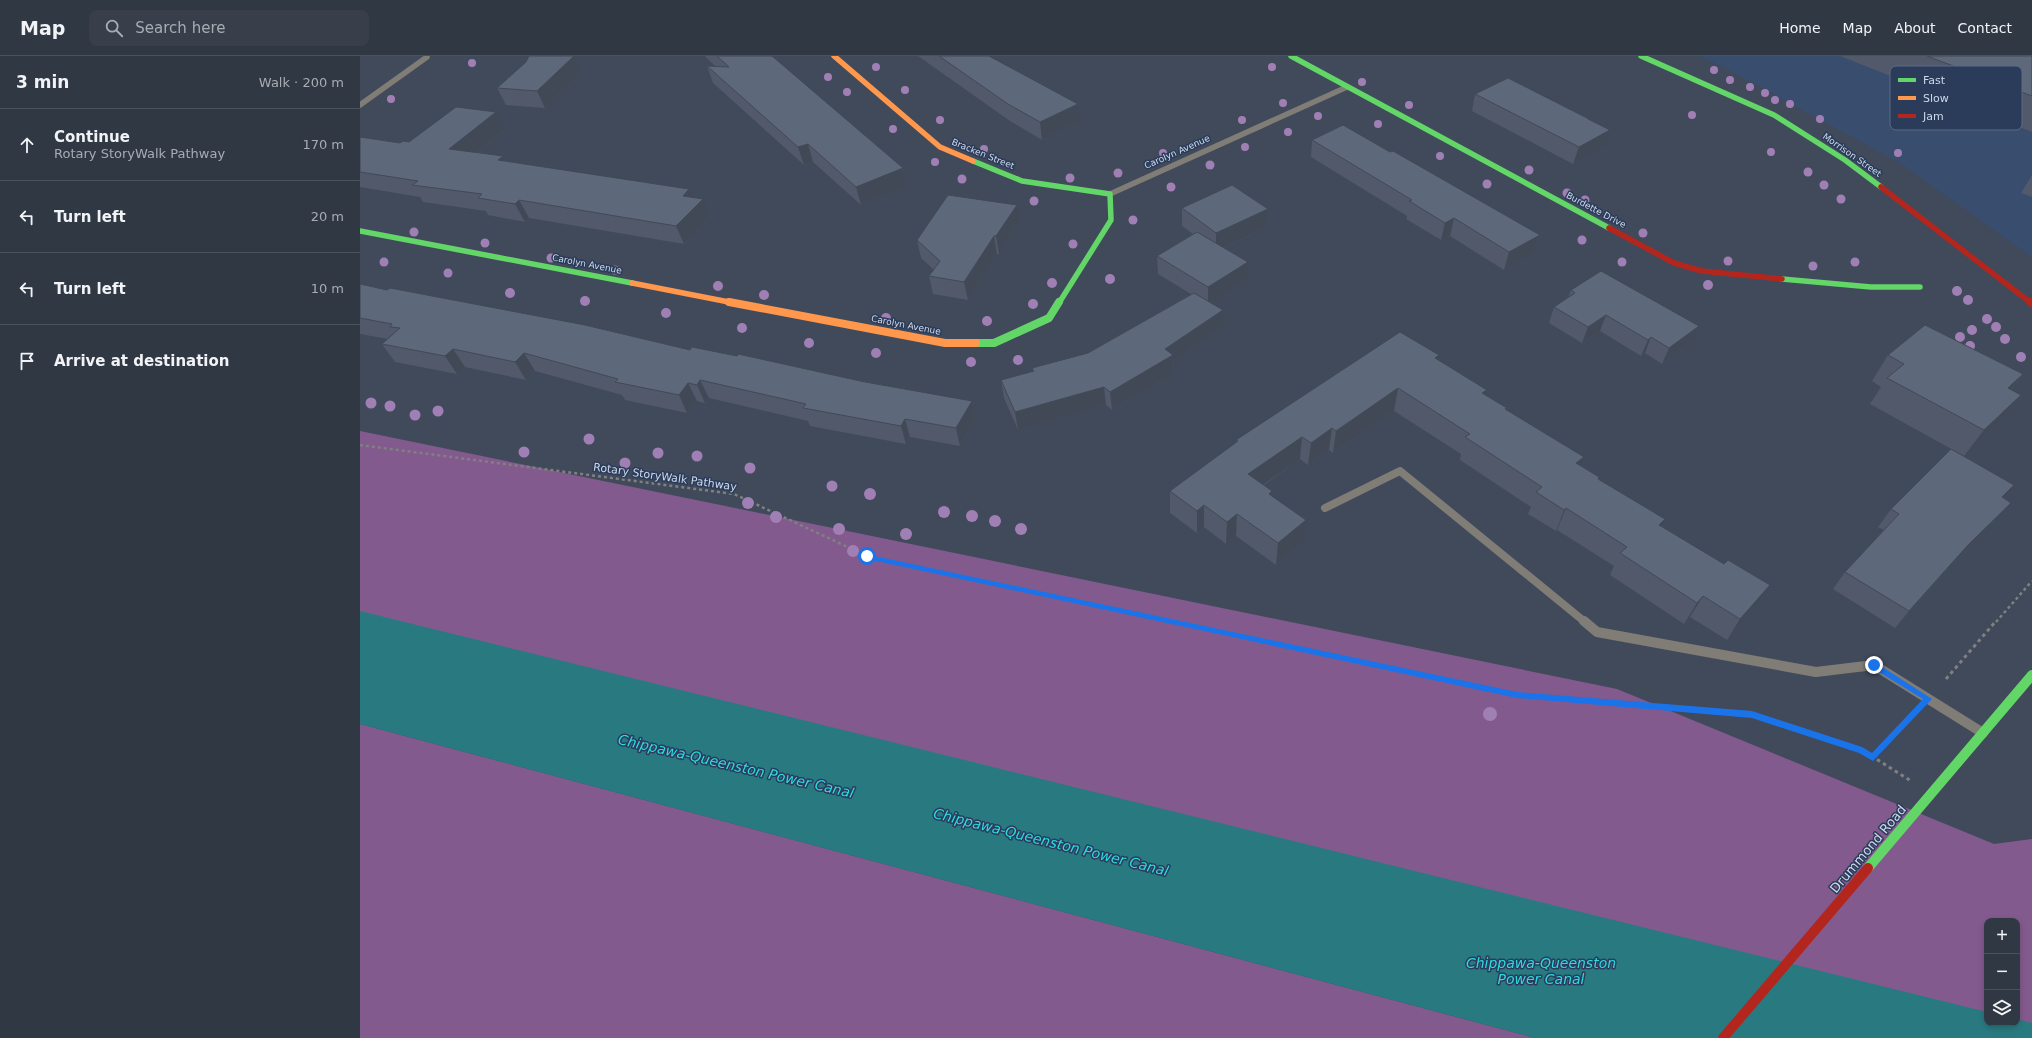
<!DOCTYPE html>
<html lang="en">
<head>
<meta charset="utf-8">
<style>
	body { margin:0; font-family:"DejaVu Sans",sans-serif; background:#383f4b; color:#f1f3f6 }
	.controls { position:absolute; right:12px; bottom:12px; display:grid; overflow:hidden; border-radius:8px; box-shadow:0 2px 6px #0003 }
	.controls button { width:36px; height:36px; display:grid; place-items:center; padding:0; border:0; border-bottom:1px solid #4b525d; background:#303844; color:#f1f3f6; font:20px sans-serif }
	.stop { position:absolute; width:12px; height:12px; margin:-9px; border:3px solid #1a73e8; border-radius:50%; background:#fff }
	.stop.end { background:#1a73e8; border-color:#fff; box-shadow:0 1px 4px #0008 }
	.list { margin:0; padding:0; list-style:none }
	h2 { display:flex; justify-content:space-between; align-items:center; height:52px; margin:0; padding:0 16px; font-size:17px }
	h2 small { font-size:13px; font-weight:400; color:#a8acb2 }
	.list li { display:grid; grid-template-columns:26px 1fr auto; gap:12px; align-items:center; box-sizing:border-box; height:72px; padding:0 16px; border-top:1px solid #4b525d }
	.list b { display:block; font-size:15px; white-space:nowrap }
	.list p { margin:0; font-size:13px; white-space:nowrap; color:#a8acb2 }
	.list em { font-size:13px; font-style:normal; color:#a8acb2 }
	.icon { flex:none; width:22px; height:22px; fill:none; stroke:currentColor; stroke-width:2; stroke-linecap:round; stroke-linejoin:round }
	.map { position:relative; flex:none; width:1672px; height:982px; overflow:hidden }
	header { display:flex; align-items:center; gap:24px; box-sizing:border-box; height:56px; padding:0 20px; background:#303844; border-bottom:1px solid #4b525d }
	header strong { font-size:19px }
	nav { display:flex; gap:22px; margin-inline-start:auto; font-size:14px }
	.search { width:280px; height:36px; background:#383f4b; display:flex; align-items:center; gap:10px; box-sizing:border-box; padding:0 14px; border-radius:8px; color:#a8acb2; font-size:15px }
	main { display:flex }
	aside { flex:1; background:#303844 }
	.map>svg:first-child { display:block }
	.built { fill:#394d6e }
	.forest { fill:#835a8e }
	.water { fill:#297a80 }
	.lines { fill:none; stroke-linecap:round; stroke-linejoin:round }
	.path-far1 { stroke:#808080; stroke-width:2.5; stroke-dasharray:3 3; stroke-linecap:butt }
	.path { stroke:#808080; stroke-width:3; stroke-dasharray:3.5 3.5; stroke-linecap:butt }
	.lane-far1 { stroke:#807c76; stroke-width:8 }
	.lane { stroke:#807c76; stroke-width:10 }
	.street { stroke:#807c76; stroke-width:5.5 }
	.fast-far2 { stroke:#63d668; stroke-width:5.5 }
	.fast-far1 { stroke:#63d668; stroke-width:8 }
	.fast { stroke:#63d668; stroke-width:10 }
	.slow-far1 { stroke:#ff974d; stroke-width:5.5 }
	.slow { stroke:#ff974d; stroke-width:8 }
	.jam-far2 { stroke:#b3261e; stroke-width:5.5 }
	.jam-far1 { stroke:#b3261e; stroke-width:8 }
	.jam { stroke:#b3261e; stroke-width:10 }
	.tree { fill:#a080b4 }
	.wall { fill:#51596a }
	.shaded-wall { fill:#424956 }
	.building { fill:#5e687b; stroke:#424956 }
	.route { fill:#1a73e8 }
	.labels { text-anchor:middle; dominant-baseline:central; stroke-width:3; stroke-linejoin:round; paint-order:stroke }
	.far-street-label { font-size:9px; fill:#cdd8ea; stroke:#2b3c5a }
	.street-label { font-size:11px; fill:#cdd8ea; stroke:#2b3c5a }
	.near-street-label { font-size:13px; fill:#cdd8ea; stroke:#2b3c5a }
	.near-water-label { font-size:14px; font-style:italic; fill:#2ddae4; stroke:#2b3c5a }
	.key { fill:#2b3c5a; stroke:#5c6b85; stroke-width:1 }
	.key-label { font-size:11px; fill:#cdd8ea }
</style>
</head>
<body>
<header>
<strong>Map</strong>
<div class="search"><svg class="icon" aria-label="search" viewBox="0 0 24 24"><circle cx="10" cy="10" r="6"/><path d="M15 15l6 6"/></svg>Search here</div>
<nav><a>Home</a><a>Map</a><a>About</a><a>Contact</a></nav>
</header>
<main>
<aside>
<h2>3 min<small>Walk · 200 m</small></h2>
<ul class="list">
<li><svg class="icon" aria-label="ahead" viewBox="0 0 24 24"><path d="M12 20V5M6 11l6-6 6 6"/></svg><div><b>Continue</b><p>Rotary StoryWalk Pathway</p></div><em>170 m</em></li>
<li><svg class="icon" aria-label="left" viewBox="0 0 24 24"><path d="M17 20v-9H6M10 6l-5 5 5 5"/></svg><div><b>Turn left</b></div><em>20 m</em></li>
<li><svg class="icon" aria-label="left" viewBox="0 0 24 24"><path d="M17 20v-9H6M10 6l-5 5 5 5"/></svg><div><b>Turn left</b></div><em>10 m</em></li>
<li><svg class="icon" aria-label="arrive" viewBox="0 0 24 24"><path d="M6 21V4h12l-3 4 3 4H6"/></svg><div><b>Arrive at destination</b></div></li>
</ul>
</aside>
<div class="map">
<svg width="1672" height="982" viewBox="0 0 1672 982">
	<rect width="100%" height="100%" fill="#404a5b"/>
	<polygon class="built" points="1339,0 1672,0 1672,201 1540,107 1358,8"/>
	<g class="forest">
		<polygon points="0,375 1257,633 1634,788 1672,783 1672,973 1657,967 1657,865 1627,865 1627,962 0,559"/>
		<polygon points="0,668 1175,982 0,982"/>
	</g>
	<polygon class="water" points="0,555 1627,956 1627,967 1657,967 1657,963 1672,967 1672,982 1175,982 0,668"/>
	<g class="lines">
		<g class="path-far1">
			<polyline points="0,389 374,438 507,500 818,566"/>
			<polyline points="1636,566 1672,525"/>
		</g>
		<g class="path">
			<polyline points="813,565 1157,639 1393,659 1502,694 1551,725"/>
			<polyline points="1586,623 1636,565"/>
			<polyline points="1513,701 1551,661"/>
		</g>
		<polyline class="lane-far1" points="965,452 1040,415 1225,566"/>
		<polyline class="lane" points="1224,565 1237,576 1456,616 1514,609 1623,677"/>
		<g class="street">
			<polyline points="0,49 67,1"/>
			<polyline points="750,138 987,31"/>
		</g>
		<g class="fast-far2">
			<polyline points="931,0 1249,172"/>
			<polyline points="1281,0 1414,59 1485,104 1521,131"/>
			<polyline points="613,105 662,125 750,138 751,164 699,247"/>
			<polyline points="0,175 272,227"/>
			<polyline points="1422,223 1511,231 1560,231"/>
		</g>
		<polyline class="fast-far1" points="616,287 634,287 689,262 699,246"/>
		<polyline class="fast" points="1508,812 1672,619"/>
		<g class="slow-far1">
			<polyline points="474,0 580,91 613,105"/>
			<polyline points="272,227 374,247"/>
		</g>
		<polyline class="slow" points="369,246 585,287 616,287"/>
		<g class="jam-far2">
			<polyline points="1521,131 1671,247"/>
			<polyline points="1249,172 1314,207 1342,215 1422,223"/>
		</g>
		<polyline class="jam-far1" points="1670,246 1672,247"/>
		<polyline class="jam" points="1363,982 1508,812"/>
	</g>
	<g class="tree">
		<circle cx="112" cy="7" r="4"/>
		<circle cx="516" cy="11" r="4"/>
		<circle cx="912" cy="11" r="4"/>
		<circle cx="1354" cy="14" r="4"/>
		<circle cx="468" cy="21" r="4"/>
		<circle cx="1370" cy="24" r="4"/>
		<circle cx="1002" cy="26" r="4"/>
		<circle cx="1390" cy="31" r="4"/>
		<circle cx="545" cy="34" r="4"/>
		<circle cx="487" cy="36" r="4"/>
		<circle cx="1405" cy="37" r="4"/>
		<circle cx="31" cy="43" r="4"/>
		<circle cx="1415" cy="44" r="4"/>
		<circle cx="923" cy="47" r="4"/>
		<circle cx="1430" cy="48" r="4"/>
		<circle cx="1049" cy="49" r="4"/>
		<circle cx="1332" cy="59" r="4"/>
		<circle cx="958" cy="60" r="4"/>
		<circle cx="1460" cy="63" r="4"/>
		<circle cx="580" cy="64" r="4"/>
		<circle cx="882" cy="64" r="4"/>
		<circle cx="1018" cy="68" r="4"/>
		<circle cx="533" cy="73" r="4"/>
		<circle cx="928" cy="76" r="4"/>
		<circle cx="885" cy="91" r="4"/>
		<circle cx="624" cy="93" r="4"/>
		<circle cx="1411" cy="96" r="4"/>
		<circle cx="803" cy="97" r="4"/>
		<circle cx="1538" cy="97" r="4"/>
		<circle cx="1080" cy="100" r="4"/>
		<circle cx="575" cy="106" r="4"/>
		<circle cx="850" cy="109" r="4.5"/>
		<circle cx="1169" cy="114" r="4.5"/>
		<circle cx="1448" cy="116" r="4.5"/>
		<circle cx="758" cy="117" r="4.5"/>
		<circle cx="710" cy="122" r="4.5"/>
		<circle cx="602" cy="123" r="4.5"/>
		<circle cx="1127" cy="128" r="4.5"/>
		<circle cx="1464" cy="129" r="4.5"/>
		<circle cx="811" cy="131" r="4.5"/>
		<circle cx="1207" cy="137" r="4.5"/>
		<circle cx="1481" cy="143" r="4.5"/>
		<circle cx="1225" cy="144" r="4.5"/>
		<circle cx="674" cy="145" r="4.5"/>
		<circle cx="773" cy="164" r="4.5"/>
		<circle cx="54" cy="176" r="4.5"/>
		<circle cx="1283" cy="177" r="4.5"/>
		<circle cx="1222" cy="184" r="4.5"/>
		<circle cx="125" cy="187" r="4.5"/>
		<circle cx="713" cy="188" r="4.5"/>
		<circle cx="191" cy="202" r="4.5"/>
		<circle cx="1368" cy="205" r="4.5"/>
		<circle cx="24" cy="206" r="4.5"/>
		<circle cx="1262" cy="206" r="4.5"/>
		<circle cx="1495" cy="206" r="4.5"/>
		<circle cx="1453" cy="210" r="4.5"/>
		<circle cx="255" cy="214" r="4.5"/>
		<circle cx="88" cy="217" r="4.5"/>
		<circle cx="750" cy="223" r="5"/>
		<circle cx="692" cy="227" r="5"/>
		<circle cx="1348" cy="229" r="5"/>
		<circle cx="358" cy="230" r="5"/>
		<circle cx="1597" cy="235" r="5"/>
		<circle cx="150" cy="237" r="5"/>
		<circle cx="404" cy="239" r="5"/>
		<circle cx="1608" cy="244" r="5"/>
		<circle cx="225" cy="245" r="5"/>
		<circle cx="673" cy="248" r="5"/>
		<circle cx="306" cy="257" r="5"/>
		<circle cx="526" cy="262" r="5"/>
		<circle cx="1627" cy="263" r="5"/>
		<circle cx="627" cy="265" r="5"/>
		<circle cx="1636" cy="271" r="5"/>
		<circle cx="382" cy="272" r="5"/>
		<circle cx="1612" cy="274" r="5"/>
		<circle cx="1600" cy="281" r="5"/>
		<circle cx="1645" cy="283" r="5"/>
		<circle cx="449" cy="287" r="5"/>
		<circle cx="1610" cy="290" r="5"/>
		<circle cx="516" cy="297" r="5"/>
		<circle cx="1661" cy="301" r="5"/>
		<circle cx="658" cy="304" r="5"/>
		<circle cx="611" cy="306" r="5"/>
		<circle cx="11" cy="347" r="5.5"/>
		<circle cx="30" cy="350" r="5.5"/>
		<circle cx="78" cy="355" r="5.5"/>
		<circle cx="55" cy="359" r="5.5"/>
		<circle cx="229" cy="383" r="5.5"/>
		<circle cx="164" cy="396" r="5.5"/>
		<circle cx="298" cy="397" r="5.5"/>
		<circle cx="337" cy="400" r="5.5"/>
		<circle cx="265" cy="407" r="5.5"/>
		<circle cx="390" cy="412" r="5.5"/>
		<circle cx="472" cy="430" r="5.5"/>
		<circle cx="510" cy="438" r="6"/>
		<circle cx="388" cy="447" r="6"/>
		<circle cx="584" cy="456" r="6"/>
		<circle cx="612" cy="460" r="6"/>
		<circle cx="416" cy="461" r="6"/>
		<circle cx="635" cy="465" r="6"/>
		<circle cx="479" cy="473" r="6"/>
		<circle cx="661" cy="473" r="6"/>
		<circle cx="546" cy="478" r="6"/>
		<circle cx="493" cy="495" r="6"/>
		<circle cx="1130" cy="658" r="7"/>
	</g>
	<g class="wall">
		<polygon points="345,0 412,0 543,112 547,130 501,149 453,106 444,109 353,27 347,10 356,11"/>
		<polygon points="558,0 629,0 720,66 682,84 650,65"/>
		<polygon points="1480,0 1672,0 1672,76"/>
		<polygon points="221,17 185,52 146,49 137,32"/>
		<polygon points="1115,38 1229,63 1229,64 1244,92 1213,108 1112,55"/>
		<polygon points="145,74 117,96 143,100 146,105 332,141 350,160 324,188 169,162 165,166 128,159 126,155 63,146 60,141 0,131 0,81 40,87"/>
		<polygon points="952,84 1180,179 1175,197 1144,214 1090,180 1081,184 1046,163 1047,160 951,101"/>
		<polygon points="1672,119 1672,141 1661,137"/>
		<polygon points="822,152 908,153 907,171 863,192 887,224 851,247 863,272 813,305 814,317 752,354 746,349 658,374 644,342 641,324 673,316 672,312 728,297 831,238 798,218 797,200 833,178 822,170"/>
		<polygon points="659,166 639,198 637,198 608,244 573,238 569,220 574,214 561,202 557,184"/>
		<polygon points="0,228 330,294 612,345 615,363 600,390 550,381 546,388 450,370 448,365 349,342 345,347 337,345 327,357 265,344 262,339 175,315 166,324 105,311 97,318 35,306 22,288 28,283 0,278"/>
		<polygon points="1211,234 1332,286 1302,308 1285,297 1281,300 1240,275 1222,287 1189,267 1194,251 1208,241"/>
		<polygon points="1528,299 1663,318 1651,334 1661,339 1641,365 1604,400 1510,348 1521,331 1512,325"/>
		<polygon points="1078,304 1146,354 1224,401 1220,409 1239,421 1239,423 1302,470 1396,550 1367,584 1330,561 1324,568 1250,519 1254,510 1197,474 1196,475 1168,458 1171,451 1100,404 1101,398 1034,355 973,397 969,394 948,409 940,403 904,429 912,440 944,486 916,509 876,480 866,488 844,471 837,477 810,457 810,435 876,387 876,384"/>
		<polygon points="1643,442 1636,464 1594,507 1535,572 1473,533 1485,516 1524,474 1518,471 1531,453"/>
	</g>
	<g class="shaded-wall">
		<polygon points="214,0 221,17 185,52 177,35"/>
		<polygon points="718,48 720,66 682,84 680,66"/>
		<polygon points="136,56 145,74 99,110 89,93"/>
		<polygon points="1250,74 1244,92 1213,108 1219,91"/>
		<polygon points="448,88 453,106 444,109 438,91"/>
		<polygon points="143,100 152,117 138,104"/>
		<polygon points="543,112 547,130 501,149 496,131"/>
		<polygon points="329,133 336,150 343,143 350,160 324,188 316,170 323,140"/>
		<polygon points="159,144 169,162 165,166 155,148"/>
		<polygon points="657,149 659,166 639,198 636,180"/>
		<polygon points="908,153 907,171 856,195 856,177"/>
		<polygon points="1094,162 1090,180 1081,184 1085,167"/>
		<polygon points="1180,179 1175,197 1144,214 1149,196"/>
		<polygon points="634,180 637,198 608,244 604,226"/>
		<polygon points="888,206 887,224 848,249 848,231"/>
		<polygon points="863,254 863,272 813,305 814,317 752,354 750,336 805,293"/>
		<polygon points="1246,259 1240,275 1222,287 1228,271"/>
		<polygon points="1339,270 1332,286 1302,308 1309,292"/>
		<polygon points="1291,281 1285,297 1281,300 1288,284"/>
		<polygon points="93,293 105,311 97,318 85,300"/>
		<polygon points="164,297 175,315 166,324 155,306"/>
		<polygon points="1079,299 1074,322 1075,302"/>
		<polygon points="1663,318 1643,344 1648,332"/>
		<polygon points="340,324 349,342 345,347 337,329"/>
		<polygon points="328,327 337,345 327,357 319,339"/>
		<polygon points="744,331 746,349 658,374 655,356"/>
		<polygon points="1038,332 1034,355 973,397 976,375"/>
		<polygon points="1127,334 1121,356 1122,337"/>
		<polygon points="1661,339 1641,365 1604,400 1624,374"/>
		<polygon points="612,345 615,363 600,390 596,372"/>
		<polygon points="545,363 550,381 546,388 541,370"/>
		<polygon points="972,372 969,394 948,409 951,387"/>
		<polygon points="942,381 940,403 887,440 888,418"/>
		<polygon points="1224,401 1215,423 1216,407"/>
		<polygon points="1654,429 1640,447 1642,441"/>
		<polygon points="912,435 911,457 909,438"/>
		<polygon points="1651,447 1636,464 1594,507 1535,572 1549,555 1608,489"/>
		<polygon points="844,449 844,471 837,477 837,455"/>
		<polygon points="1206,452 1197,474 1196,475 1204,454"/>
		<polygon points="877,458 876,480 866,488 867,466"/>
		<polygon points="1305,463 1294,485 1299,469"/>
		<polygon points="946,464 944,486 916,509 918,487"/>
		<polygon points="1410,529 1396,550 1367,584 1380,563"/>
		<polygon points="1343,540 1330,561 1324,568 1337,547"/>
	</g>
	<g class="building">
		<polygon points="169,0 214,0 177,35 137,32 166,6"/>
		<polygon points="357,0 412,0 543,112 496,131 448,88 438,91 347,10 369,11"/>
		<polygon points="579,0 629,0 718,48 680,66 648,48"/>
		<polygon points="1567,0 1672,0 1672,40"/>
		<polygon points="1148,22 1229,63 1228,63 1250,74 1219,91 1115,38"/>
		<polygon points="96,51 136,56 89,93 143,100 138,104 329,133 323,140 343,143 316,170 159,144 155,148 118,142 122,138 52,129 58,125 0,116 0,81 40,87 43,85 49,86"/>
		<polygon points="983,69 1030,96 1033,95 1180,179 1149,196 1094,162 1085,167 1049,145 1052,144 952,84"/>
		<polygon points="872,129 908,153 856,177 822,152"/>
		<polygon points="588,139 657,149 636,180 634,180 604,226 569,220 580,205 557,184"/>
		<polygon points="837,176 888,206 848,231 797,200"/>
		<polygon points="1241,215 1339,270 1309,292 1291,281 1288,284 1246,259 1228,271 1194,251 1215,237 1211,234"/>
		<polygon points="0,228 27,234 30,232 225,269 330,294 332,291 377,300 378,298 505,326 612,345 596,372 545,363 541,370 443,352 446,348 340,324 337,329 328,327 319,339 255,326 258,323 164,297 155,306 93,293 85,300 22,288 40,272 30,271 32,268 0,262"/>
		<polygon points="834,237 863,254 805,293 813,299 750,336 744,331 655,356 641,324 674,315 672,312 728,297"/>
		<polygon points="1565,269 1663,318 1648,332 1661,339 1624,374 1527,322 1544,308 1528,299"/>
		<polygon points="1040,276 1079,299 1075,302 1127,334 1122,337 1147,352 1145,353 1224,401 1216,407 1239,421 1238,423 1305,463 1299,469 1364,508 1368,504 1410,529 1380,563 1343,540 1337,547 1260,497 1267,491 1206,452 1204,454 1176,436 1182,431 1105,381 1110,378 1038,332 976,375 972,372 951,387 942,381 888,418 912,435 909,438 946,464 918,487 877,458 867,466 844,449 837,455 810,435 878,385 876,384"/>
		<polygon points="1591,393 1654,429 1642,441 1651,447 1608,489 1549,555 1485,516 1539,458 1531,453"/>
	</g>
	<polygon class="route" points="505,498 1157,636 1392,655 1502,691 1512,697 1563,643 1511,611 1511,607 1516,607 1572,643 1513,705 1499,697 1392,662 1157,642 507,503 504,500"/>
	<g class="labels">
		<g class="far-street-label">
			<text transform="translate(817 96) rotate(-24)">Carolyn Avenue</text>
			<text transform="translate(623 98) rotate(22)">Bracken Street</text>
			<text transform="translate(1492 99) rotate(35)">Morrison Street</text>
			<text transform="translate(1236 154) rotate(28)">Burdette Drive</text>
			<text transform="translate(227 208) rotate(11)">Carolyn Avenue</text>
			<text transform="translate(546 269) rotate(11)">Carolyn Avenue</text>
		</g>
		<g class="street-label">
			<text transform="translate(305 421) rotate(8)">Rotary StoryWalk Pathway</text>
		</g>
		<g class="near-street-label">
			<text transform="translate(1508 793) rotate(-50)">Drummond Road</text>
		</g>
		<g class="near-water-label">
			<text transform="translate(376 710) rotate(13)">Chippawa-Queenston Power Canal</text>
			<text transform="translate(691 786) rotate(14)">Chippawa-Queenston Power Canal</text>
			<text x="1181" y="907">Chippawa-Queenston<tspan x="1181" dy="16">Power Canal</tspan></text>
		</g>
	</g>
	<rect x="1530" y="10" width="132" height="64" rx="6" class="key"/>
	<rect x="1538" y="22" width="18" height="4" fill="#63d668"/>
	<rect x="1538" y="40" width="18" height="4" fill="#ff974d"/>
	<rect x="1538" y="58" width="18" height="4" fill="#b3261e"/>
	<g class="key-label">
		<text x="1563" y="28">Fast</text>
		<text x="1563" y="46">Slow</text>
		<text x="1563" y="64">Jam</text>
	</g>
</svg>
<div class="controls">
<button>+</button>
<button>−</button>
<button><svg class="icon" aria-label="layers" viewBox="0 0 24 24"><path d="M12 4l9 5-9 5-9-5zM3 14l9 5 9-5"/></svg></button>
</div>
<div class="stop" style="left:507px;top:500px"></div>
<div class="stop end" style="left:1514px;top:609px"></div>
</div>
</main>
</body>
</html>
